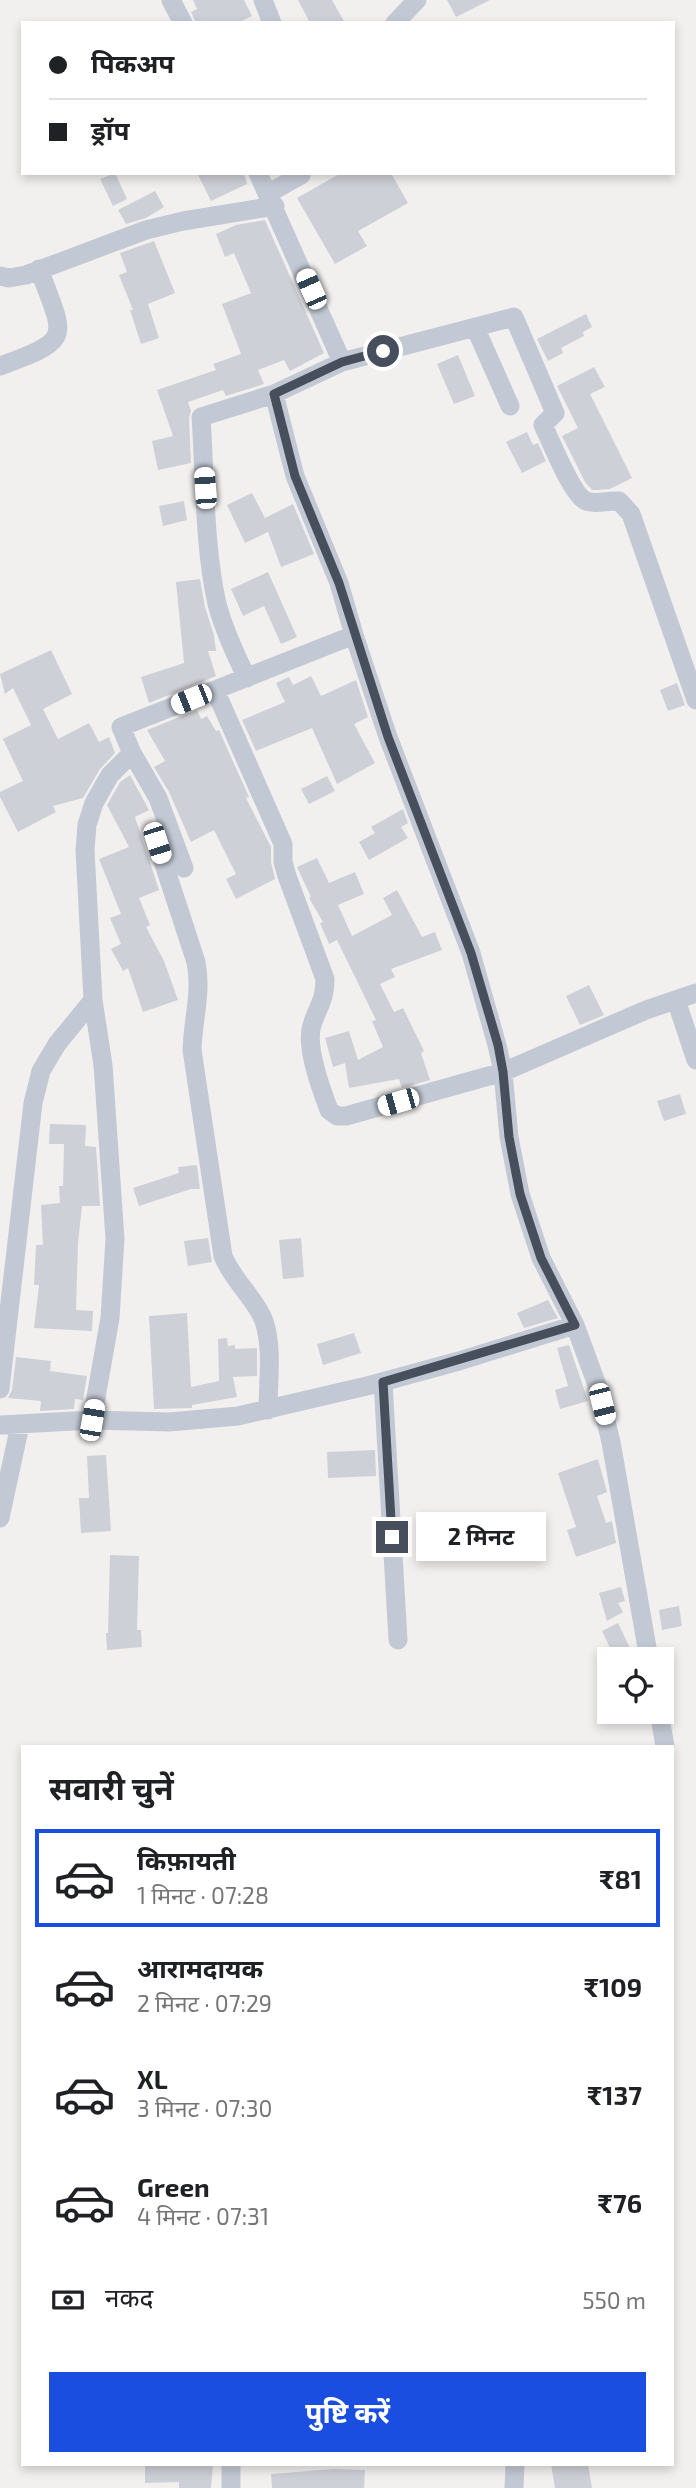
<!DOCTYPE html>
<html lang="hi">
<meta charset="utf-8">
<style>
:root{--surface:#fff;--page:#f6f6f6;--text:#202124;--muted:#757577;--line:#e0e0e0;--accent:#1a4ee1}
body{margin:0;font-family:"Exo 2","Noto Sans Devanagari",sans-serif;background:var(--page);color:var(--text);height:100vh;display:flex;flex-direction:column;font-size:26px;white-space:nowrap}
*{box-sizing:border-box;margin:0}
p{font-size:23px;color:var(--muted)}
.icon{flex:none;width:38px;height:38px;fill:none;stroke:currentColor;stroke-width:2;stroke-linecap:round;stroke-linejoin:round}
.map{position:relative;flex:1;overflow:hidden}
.details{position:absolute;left:21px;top:1745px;width:653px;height:721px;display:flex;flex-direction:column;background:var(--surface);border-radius:0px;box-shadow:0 4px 10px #0003}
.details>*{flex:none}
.hud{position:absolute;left:21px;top:21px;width:654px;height:154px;border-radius:0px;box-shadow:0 4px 10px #0003;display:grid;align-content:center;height:154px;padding:0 28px;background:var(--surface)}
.tools{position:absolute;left:597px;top:1647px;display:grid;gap:14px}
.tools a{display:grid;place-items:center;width:77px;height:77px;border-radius:0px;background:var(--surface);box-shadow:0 4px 10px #0003;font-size:35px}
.end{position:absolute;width:32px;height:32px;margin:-16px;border:9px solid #474f5d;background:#fff;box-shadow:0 0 0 4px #fff}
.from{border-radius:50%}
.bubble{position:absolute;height:49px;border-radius:0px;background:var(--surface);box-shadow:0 4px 10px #0003;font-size:23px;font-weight:700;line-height:49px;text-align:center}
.car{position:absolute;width:21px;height:42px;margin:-21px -10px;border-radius:9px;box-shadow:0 0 5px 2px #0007;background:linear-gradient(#fff 24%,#345 0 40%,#fff 0 76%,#345 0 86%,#fff 0)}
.hud b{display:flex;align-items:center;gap:24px;height:66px;font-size:26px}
.hud b+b{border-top:2px solid var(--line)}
.hud i{width:18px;height:18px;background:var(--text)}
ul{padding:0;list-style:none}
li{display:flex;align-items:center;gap:21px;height:98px;margin:0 14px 10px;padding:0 14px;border:4px solid transparent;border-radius:0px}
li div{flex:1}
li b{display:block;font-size:26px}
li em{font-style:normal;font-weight:700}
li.current{border-color:var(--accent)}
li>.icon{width:63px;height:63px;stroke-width:1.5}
h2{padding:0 28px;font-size:32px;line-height:84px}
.pay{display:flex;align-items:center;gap:18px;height:77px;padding:0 28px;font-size:26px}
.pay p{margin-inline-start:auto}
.primary-button{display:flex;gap:14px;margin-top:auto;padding:14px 28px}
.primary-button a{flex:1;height:80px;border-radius:0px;background:var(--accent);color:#fff;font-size:28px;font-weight:700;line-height:80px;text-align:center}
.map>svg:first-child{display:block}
</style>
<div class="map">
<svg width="696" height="2488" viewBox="0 0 696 2488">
<rect width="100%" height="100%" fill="#f2f0ef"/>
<path fill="#ced0d7" d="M193,0h51l8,16 -14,7h-42l-5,-11 6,-3z
M298,0h34l13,23h-35z
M447,0h43l-34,17z
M115,173l12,26 -14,7 -13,-27z
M197,173h47l3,11 -36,17z
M341,173h50l17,30 -50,28 9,15 -32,18 -38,-66z
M155,191l9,16 -18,11 -20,6 -8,-14z
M265,220l59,133 -34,18 -6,-11 -26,10 6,14 -38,12 -3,-6 -35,12 3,9 -2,7 2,45 -33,7 -6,-29 21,-5 -16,-46 59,-20 -3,-6 28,-10 -19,-50 29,-11 -17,-40 -9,4 -9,-23 20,-9z
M154,241l21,52 -27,11 11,34 -18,6 -11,-34h3l-14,-35 8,-3 -7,-19z
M586,314l6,13 -9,5 1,4 -23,12 2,5 -15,8 -11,-22z
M458,355l17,41 -21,8 -17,-40z
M594,367l11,20 -15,7 42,84 -22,11 -13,1h-5l-7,-8 -23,-46 16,-8 -21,-42z
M527,432l6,13 5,-2 8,18 -24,12 -16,-31z
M252,493l13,25 28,-14 21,50 -33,13 -13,-35 -23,11 -18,-38z
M184,501l3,19 -24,6 -4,-20z
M268,572l29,65 -16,7 -17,-38 -21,10 -12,-27z
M200,579l5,28 9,28 2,16h-8l8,25 -67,27 -8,-26 43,-14 -8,-81z
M51,650l21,44 -29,15 15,30 31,-16 10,19 10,-5 6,16 -15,16 -17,29 -30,8 3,6 -38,20 -18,-35v-5l23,-11 -20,-42 28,-14 -18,-37 -8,6 -5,-20z
M311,676l10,20 35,-16 12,37 -14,7 21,39 -38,21 -25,-56 -56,23 -14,-31 43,-18 -9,-19 13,-6 4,8z
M677,683l8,22 -17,6 -8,-21z
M197,710l4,9 6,-3 9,15 3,-1 30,67 -3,1 25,49v15l4,17 -39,20 -10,-20 10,-5 -22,-44 -23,12 -22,-50 -15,-25 11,-6 -18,-31z
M130,775l19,35 -14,7 24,73 -20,8 11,27 -4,2 18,34 14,39 -35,12 -15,-44 -5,3 -12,-22 10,-5 -11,-26 11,-4 -22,-55 30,-12 -22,-42 13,-23z
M327,776l8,15 -26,13 -8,-15z
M403,809l5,14 -7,4 7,11 -39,22 -10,-18 16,-9 -4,-6z
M317,858l12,25 26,-11 9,22 -26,11 14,31 40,-21 -9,-17 14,-8 25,47 13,-5 7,18 -51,19 4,8 -15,7 14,28 9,-4 21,43 -3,2 9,27 -28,8 -3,-9 -50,9 -4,-25 -12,4 -8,-29 24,-7 9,29 25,-13 -11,-26 4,-1 -39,-80 -8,4 -9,-21 3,-1 -14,-24 2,-1 -14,-30z
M589,985l15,30 -24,10 -14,-29z
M680,1094l6,20 -22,7 -7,-20z
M50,1124l36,1 -1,21 11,1 4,59h-18l-4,37 -2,67 17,1 -1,20 -58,-3 5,-43h-5l2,-40h7l-2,-40 19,-2 -1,-17h4l1,-42h-15z
M197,1165l3,24h-9l-52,17 -6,-18 46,-15 -1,-6z
M208,1238l4,24 -24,4 -4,-25z
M301,1238l3,39 -21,2 -4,-39z
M548,1300l10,18 -34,10 -7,-15z
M187,1313l4,74 28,-6 -1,-42 9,-1 1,8 7,-1v4l22,-1v28l-24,1 4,20 -45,8v3l-38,1 -5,-93z
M354,1333l7,20 -38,12 -6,-21z
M569,1345l19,56 -28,8 -5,-19 13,-4 -11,-38z
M16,1357l35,4 -1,10 37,5 -4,24 -8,-1 -1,10 -34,2 1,-10 -33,-3 4,-8z
M375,1450l1,26 -48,2 -1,-26z
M106,1455l5,76 -30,2 -2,-35h10l-2,-42z
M598,1459l9,33 -10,4 9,27 6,-2 4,22 -40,14 -9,-27 9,-3 -18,-54z
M110,1555l29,1 -2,74h4l1,17 -35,3 -1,-17h2z
M621,1587l4,14 -7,2 5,9 -16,9 -8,-28z
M679,1606l3,20 -20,4 -3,-20z
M618,1623l13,27 -16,8 -13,-27z
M145,2464h68l-2,24h-32v-6l-34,1z
M551,2464h37l4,24h-37z
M334,2469l31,1 -1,18h-92l-1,-14z"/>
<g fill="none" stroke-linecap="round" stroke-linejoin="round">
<path stroke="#c3c9d4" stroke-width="19" d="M171,0l12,23
M263,0l9,23
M395,23l22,-23
M258,173l84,189 172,-45 41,96 -12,12c8,16 29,70 43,76 10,4 22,-1 33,0l12,13 65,186
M269,193l32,-18 -1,-2
M0,276l9,2 17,-3 120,-45 37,-9 92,-15
M475,327l35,79
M0,366c74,-27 65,-27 39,-97
M274,394l68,-32
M247,678c-12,-24 -23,-48 -30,-74 -13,-58 -12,-128 -16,-187l73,-23 21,82 44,107 15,52
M132,753l26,45 26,70
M157,843l39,119c6,30 -3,57 -4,88l31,206c10,25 33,43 41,65 9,27 4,61 4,89
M676,1000l20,60
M575,1325l22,60 14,57 38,217
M383,1382l15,258
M0,1389l33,-286 8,-32 16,-27 36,-44
M92,1420l18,-102 5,-79 -12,-174 -10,-65 -8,-150 2,-25 7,-22 16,-28 22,-22 -11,-26 94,-37
M0,1425l92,-5 77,2 69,-6 133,-31 88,-24 116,-36 -34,-67 -21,-64 -11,-57 -6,-65 -6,-27 -26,-92 -83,-216 -34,-102 -139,55 68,154v18l4,14 38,103c0,22 -7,27 -13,46 -7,21 9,64 17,85l8,6h9l157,-44 143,-62 50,-17
M0,1518l20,-93
M659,1712l6,34
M231,2464v24
M514,2488l1,-24"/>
</g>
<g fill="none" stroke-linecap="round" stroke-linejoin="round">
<path stroke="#474f5d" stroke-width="9" d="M383,351l-41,11 -68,32 21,82 44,107 49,154 83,216 27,92 5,27 6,65 11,57 21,64 34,67 -192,57 9,155"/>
</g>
</svg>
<div class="tools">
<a><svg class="icon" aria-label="locate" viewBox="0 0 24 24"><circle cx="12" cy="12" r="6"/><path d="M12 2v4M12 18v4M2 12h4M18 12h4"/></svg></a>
</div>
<i class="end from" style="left:383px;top:351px"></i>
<i class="end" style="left:392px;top:1537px"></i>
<div class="bubble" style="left:416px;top:1512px;width:130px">2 मिनट</div>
<i class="car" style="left:311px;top:289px;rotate:336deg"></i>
<i class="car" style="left:205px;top:488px;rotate:356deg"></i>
<i class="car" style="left:191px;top:699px;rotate:248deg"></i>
<i class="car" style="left:157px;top:843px;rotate:162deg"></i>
<i class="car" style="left:398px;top:1102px;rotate:254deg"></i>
<i class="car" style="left:602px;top:1404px;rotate:166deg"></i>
<i class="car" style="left:92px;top:1420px;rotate:10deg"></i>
<div class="hud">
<b><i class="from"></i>पिकअप</b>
<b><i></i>ड्रॉप</b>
</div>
<section class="details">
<h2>सवारी चुनें</h2>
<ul>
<li class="current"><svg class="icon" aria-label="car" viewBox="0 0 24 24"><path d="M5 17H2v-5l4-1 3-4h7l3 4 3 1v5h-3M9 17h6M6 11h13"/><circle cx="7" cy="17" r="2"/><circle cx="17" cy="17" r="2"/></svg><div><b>किफ़ायती</b><p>1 मिनट · 07:28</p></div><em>₹81</em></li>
<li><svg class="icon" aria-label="car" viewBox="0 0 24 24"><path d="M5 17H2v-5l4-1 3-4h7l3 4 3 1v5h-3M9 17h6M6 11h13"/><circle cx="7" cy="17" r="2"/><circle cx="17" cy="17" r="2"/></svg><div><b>आरामदायक</b><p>2 मिनट · 07:29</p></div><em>₹109</em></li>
<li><svg class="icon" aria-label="car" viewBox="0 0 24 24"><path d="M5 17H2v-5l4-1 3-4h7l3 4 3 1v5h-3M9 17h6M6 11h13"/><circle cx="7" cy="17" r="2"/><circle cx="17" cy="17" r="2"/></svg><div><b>XL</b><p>3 मिनट · 07:30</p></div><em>₹137</em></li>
<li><svg class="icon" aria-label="car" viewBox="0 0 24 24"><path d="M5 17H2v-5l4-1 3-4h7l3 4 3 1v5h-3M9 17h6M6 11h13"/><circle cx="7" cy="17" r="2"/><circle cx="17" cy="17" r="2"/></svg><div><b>Green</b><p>4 मिनट · 07:31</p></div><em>₹76</em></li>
</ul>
<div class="pay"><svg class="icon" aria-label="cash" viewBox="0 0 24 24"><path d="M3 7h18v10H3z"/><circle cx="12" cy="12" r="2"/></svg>नकद<p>550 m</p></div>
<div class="primary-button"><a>पुष्टि करें</a></div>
</section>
</div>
